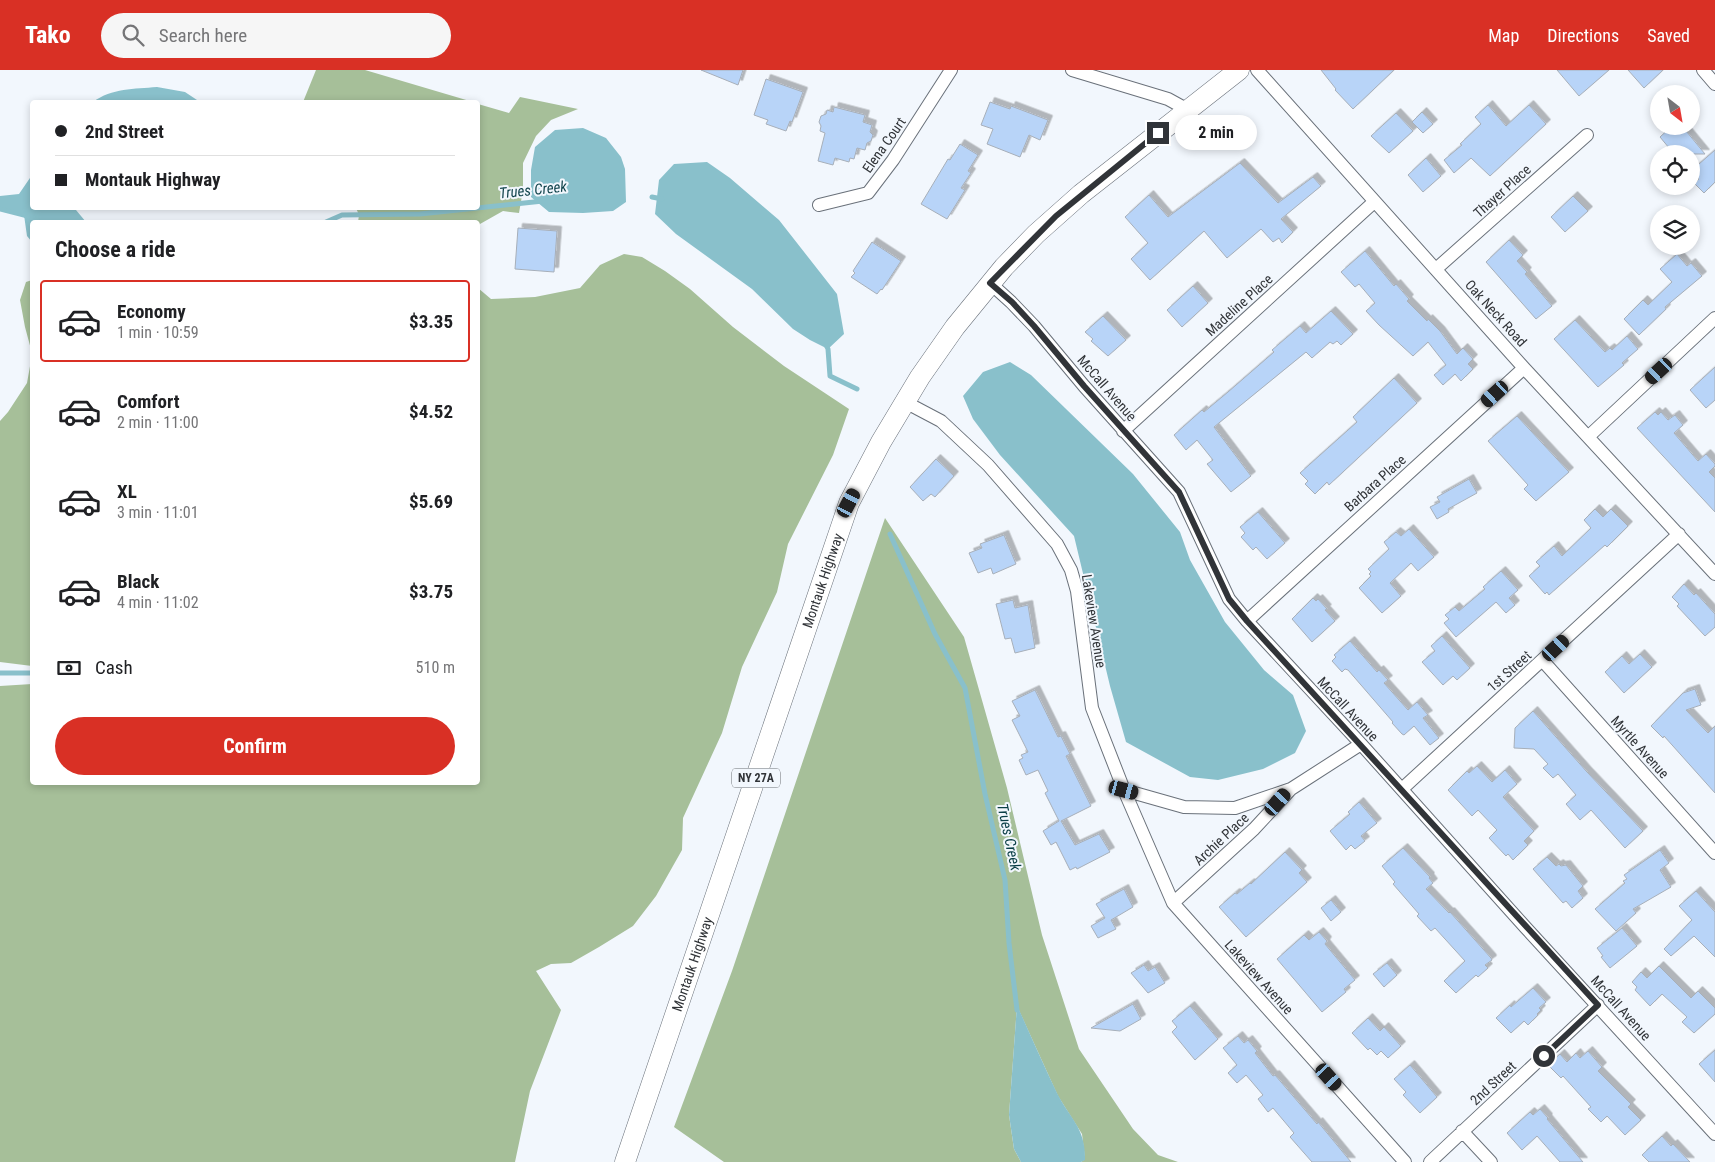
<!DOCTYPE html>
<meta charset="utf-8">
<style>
:root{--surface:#fff;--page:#f6f6f6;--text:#202124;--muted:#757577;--line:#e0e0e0;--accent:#d93025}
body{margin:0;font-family:"Roboto Condensed",sans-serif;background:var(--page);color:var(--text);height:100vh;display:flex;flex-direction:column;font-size:19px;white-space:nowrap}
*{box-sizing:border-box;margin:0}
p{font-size:16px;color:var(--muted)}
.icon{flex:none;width:28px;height:28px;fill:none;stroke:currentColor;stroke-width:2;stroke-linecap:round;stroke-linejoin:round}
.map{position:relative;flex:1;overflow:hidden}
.side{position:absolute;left:30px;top:150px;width:450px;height:565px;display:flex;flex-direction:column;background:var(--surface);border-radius:5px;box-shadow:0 2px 8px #0003}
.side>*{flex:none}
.hud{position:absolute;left:30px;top:30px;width:450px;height:110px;border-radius:5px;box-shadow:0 2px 8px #0003;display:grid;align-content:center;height:110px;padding:0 25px;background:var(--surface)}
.needle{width:32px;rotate:149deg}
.tools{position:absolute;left:1650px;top:15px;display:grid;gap:10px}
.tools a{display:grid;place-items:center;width:50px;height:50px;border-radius:50%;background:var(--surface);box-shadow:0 2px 8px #0003;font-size:25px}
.end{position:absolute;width:22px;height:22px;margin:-11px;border:6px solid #313438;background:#fff;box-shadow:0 0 0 2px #fff}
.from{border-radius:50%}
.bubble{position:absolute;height:35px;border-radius:18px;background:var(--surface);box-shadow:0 2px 8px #0003;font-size:16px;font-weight:700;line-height:35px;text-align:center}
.car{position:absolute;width:15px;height:30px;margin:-15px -8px;border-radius:6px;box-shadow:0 0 4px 1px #0007;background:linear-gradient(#222 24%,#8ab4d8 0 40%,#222 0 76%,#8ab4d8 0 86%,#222 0)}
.hud b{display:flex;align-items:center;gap:18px;height:48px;font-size:19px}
.hud b+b{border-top:1px solid var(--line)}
.hud i{width:12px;height:12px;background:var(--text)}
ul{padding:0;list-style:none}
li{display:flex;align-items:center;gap:15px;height:82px;margin:0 10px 8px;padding:0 15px;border:2px solid transparent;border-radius:5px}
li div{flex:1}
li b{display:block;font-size:19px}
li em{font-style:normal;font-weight:700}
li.active{border-color:var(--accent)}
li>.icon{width:45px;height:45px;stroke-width:1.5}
h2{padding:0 25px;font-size:22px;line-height:60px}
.pay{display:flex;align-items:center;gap:12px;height:55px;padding:0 25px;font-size:19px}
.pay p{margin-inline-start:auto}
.button{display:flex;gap:10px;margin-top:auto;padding:10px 25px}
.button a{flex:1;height:58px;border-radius:30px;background:var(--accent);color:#fff;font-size:20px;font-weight:700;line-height:58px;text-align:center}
header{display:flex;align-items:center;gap:30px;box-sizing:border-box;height:70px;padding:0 25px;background:var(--accent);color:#fff}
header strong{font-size:24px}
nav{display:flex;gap:28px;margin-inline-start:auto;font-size:18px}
.search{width:350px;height:45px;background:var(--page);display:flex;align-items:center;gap:12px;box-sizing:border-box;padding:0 18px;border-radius:28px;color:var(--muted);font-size:19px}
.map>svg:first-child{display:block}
</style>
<header>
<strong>Tako</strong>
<div class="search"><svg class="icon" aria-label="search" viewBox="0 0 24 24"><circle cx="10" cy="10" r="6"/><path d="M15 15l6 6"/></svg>Search here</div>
<nav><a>Map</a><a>Directions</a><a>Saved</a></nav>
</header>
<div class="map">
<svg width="1715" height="1092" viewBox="0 0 1715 1092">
<defs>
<filter id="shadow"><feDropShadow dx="4.5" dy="-4.5" stdDeviation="0" flood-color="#0004"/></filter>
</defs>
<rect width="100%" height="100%" fill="#f2f7fd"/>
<path fill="#a6bf99" d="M316,0h49l108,32h-170z
M520,27l58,12 -27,11 -15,16 -13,27v27l-4,23 -16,-2 -23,13 -2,4v-6h-120l1,-7 -3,-7h122v-104l31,9z
M624,184l18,3 23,14 25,18 43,38 51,39 65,43 -16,46 -45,89 -11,48 -35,75 -20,66 -39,85 -1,32 -26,46 -23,30 -34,21 -28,16 -20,1 -15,7 25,39 -31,81 -15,71h-515v-476l32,-2v98h446v-494l13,11 44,-2 45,-9 20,-23z
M32,210v73l-7,-26 -5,-27 6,-18z
M32,285v311l-32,-4v-241l8,-9 19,-29z
M885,448l79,119 43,151 35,147 37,114 54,80 25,26 20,7h-97l4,-3 -3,-25 -24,-38 -41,-90 -8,109 5,34 7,13h-297l-50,-35 58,-156z"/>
<path fill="#89c0cb" d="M157,17l28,5 15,10h-107c19,-14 41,-13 64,-15z
M583,58l23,10 15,19 4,12 1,33 -13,9 -30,2 -34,-1 -18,-15v-27l4,-23 20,-17z
M707,92l23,16 49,42 58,74 7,40 -16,15 -18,-9 -17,-11 -41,-40 -76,-55 -21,-20 4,-34 15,-16z
M32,105v33h44v2l10,12h-54v20l-5,-6 -3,-21 -24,-6v-13l19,-2z
M1010,292l21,13 102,99 47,58 10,28 35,62 39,48 29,25 13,36 -11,22 -32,16 -45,11 -28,-3 -64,-35 -16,-56 -36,-150 -74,-81 -27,-36 -10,-23 20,-24z
M1017,935c13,29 26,59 40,88 13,26 29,35 28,67l-4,2h-60l-7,-13 -5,-34z"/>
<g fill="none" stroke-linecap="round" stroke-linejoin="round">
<path stroke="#89c0cb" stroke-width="5" d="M652,127l10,2
M0,139l24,6 15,7
M326,152l16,-7 78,-1 123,-13
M826,275l2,4 2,27 27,13
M890,464l45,100 30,54 20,106 20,86 4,63 8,67
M0,603h32"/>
</g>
<path fill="#b8d4f8" stroke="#a7afb9" filter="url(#shadow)" d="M701,0h42l-5,15z
M1321,0h73l-41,39 -18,-19 1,-1z
M1557,0h52l-30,26z
M1628,0h35l-19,18z
M766,9l37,13 -11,30 -2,-1 -4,10 -20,-7 2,-4 -14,-5z
M990,32l20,7 1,-3 37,14 -8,20 -11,-5 -9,22 -33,-13 6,-15 -12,-4z
M1488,35l18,21 23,-21 17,19 -56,52 -19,-18 -17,15 -10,-13 18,-15 -2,-1 21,-20 -6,-7z
M834,37l31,8 -2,7 9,3 -2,7 3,3 -2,6 -4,2 -2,7 -8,-2 -3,11 -4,-1 -1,4 -14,-4 -2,7 -15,-4 7,-28 -5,-2 1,-5 -2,-4 2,-6 5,-2 1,-4 6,2z
M1422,42l11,12 -10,9 -11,-11z
M1396,43l17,18 -24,22 -18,-17z
M1672,56h10l23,28h-31l-14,-17z
M960,74l18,11 -10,16 3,2 -10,15 4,2 -18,29 -26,-15 27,-45 2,1z
M1715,80v32l-11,11 -10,-10 5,-4 -8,-8z
M1426,88l15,18 -18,16 -15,-17z
M1240,93l38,40 35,-26 8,9 -40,33 12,13 -11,11 -3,-5 -6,4 -12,-13 -34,29 -23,-27 -54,49 -19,-21 17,-16 -23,-26 24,-22 19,22z
M1573,126l15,15 -23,21 -14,-15z
M518,158l39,3 -3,41 -39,-3z
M1509,170l14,15 -6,6 10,11 -2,2 27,32 -16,13 -50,-57z
M872,172l29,19 -19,29 -1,-1 -4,5 -26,-17 4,-4 -2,-2z
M1365,181l29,35 2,-2 13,15 -2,2 20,20 1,-2 12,12 17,23 6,-6 10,11 -5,5 5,5 -12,12 -6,-7 -12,11 -9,-10 12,-10 -18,-23 -15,14 -34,-31 -13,-14 9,-8 -16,-19 -4,3 -14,-15z
M1677,184l10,12 4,-3 11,13 -37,31 1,2 -27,26 -15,-16 19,-19 5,5 24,-23 -12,-13z
M1193,216l15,17 -26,24 -15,-17z
M1331,241l22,23 -12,11 -4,-4 -4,3 -3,-2 -18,16 -6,-6 -92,75 37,49 -20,16 -24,-28 6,-4 -16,-20 -11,10 -12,-15 28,-25 2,2 24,-20 46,-40 -2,-2 28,-24 6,7z
M1103,246l23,24 -18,16 -17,-15 2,-2 -8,-7z
M1575,250l30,32 5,-4 2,2 15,-14 11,13 -16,14 2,2 -26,22 -44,-48z
M1715,297v33l-9,8 -16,-18z
M1394,308l23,25 -88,82 -2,-3 -12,12 -10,-10 3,-3 -8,-8 57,-51 -4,-5z
M1655,342l3,3 3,-3 7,8 7,-5 8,10 -9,8 24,28 8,-7 9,10v2l-6,6 6,6v34l-78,-84z
M1517,346l52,56 -33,29 -12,-12 4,-4 -40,-44z
M936,389l18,17 -19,21 -4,-3 -8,7 -13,-14z
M1469,409l8,14 -29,16 1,3 -12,7 -7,-12 10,-5 -3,-5z
M1595,439l8,8 8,-8 17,17 -21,21 -2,-2 -56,50 -2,-3 -2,2 -16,-18 11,-10 -4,-4 18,-16 8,10 29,-28 -7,-8z
M1258,442l27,31 -18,16 -11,-12 -3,3 -12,-13 4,-4 -5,-6z
M1409,459l25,28 -16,14 -7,-8 -21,20 11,13 -19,17 -23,-25 12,-12 -2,-2 2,-2 -3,-3 21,-20 -5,-7 12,-10 5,4z
M1004,465l12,29 -23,10 -2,-6 -13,5 -9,-20 13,-5 -2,-4z
M1501,501l17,19 -9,8 6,7 -9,8 -10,-11 -40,35 -12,-14 5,-4 -4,-4 10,-8 4,4 26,-22 -2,-2z
M1684,514l10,11 2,-2 19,21v13l-10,9 -28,-30 2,-2 -7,-7z
M1313,528l3,3 2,-2 9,10 -2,1 10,11 -23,21 -20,-23z
M1013,530l2,8 13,-3 7,43 -20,5 -4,-15 -6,1 -9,-35z
M1442,566l28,32 -13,12 -4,-4 -10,9 -21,-23 13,-11 -4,-5z
M1350,571l27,31 2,-2 9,10 -4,3 24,27 9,-8 11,13 -5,3 16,20 -9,7 -16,-19 -10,9 -2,-1 -10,-11 1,-1 -45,-52 -3,-1 -3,3 -10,-11 4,-4 -2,-2z
M1640,584l12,13 -28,26 -19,-21 17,-16 7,8z
M1695,619l6,16 -15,5 22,23 7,-7v67l-51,-57 -1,2 -12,-12 32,-33z
M1035,620l23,47 3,-1 9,18 -4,2 25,50 -30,15 14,24 24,-11 11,18 -33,17 -1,-2 -6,3 -14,-28 -5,3 -8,-14 16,-10 -14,-28 3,-2 -10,-21 -12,5 -7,-15 4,-2 -2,-3 7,-3 -16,-32 8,-4 -8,-15z
M1533,641l54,61 56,59 -18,17 -34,-38 -11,10 -14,-16 10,-9 -18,-21 -5,4 -10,-10 5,-4 -14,-15 -20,-1 1,-20z
M1477,696l15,16 13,-12 12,14 -14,13 31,34 -10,10 4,4 -15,15 -5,-6 -2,2 -17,-18 8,-8 -19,-20 -6,6 -24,-26 19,-19 2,2z
M1359,732l18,21 -16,13 4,5 -10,8 -4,-4 -5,5 -16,-19 20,-17 -2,-2z
M1403,778l27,29 -1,1 4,5 -7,6 23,24 1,-1 41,46 1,2 -7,5 3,3 -10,9 -2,-2 -20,18 -12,-12 21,-20 -30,-33 -4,3 -14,-15 2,-2 -26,-30 2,-2 -13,-16z
M1660,780l9,13 -9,7 11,17 -38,22 3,4 -20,18 -21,-22 30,-26 -2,-2 4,-2 -3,-4z
M1285,782l17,18 -3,3 8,9 -61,55 -27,-30 16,-14 2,1 13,-11 1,1z
M1547,787l9,9 3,-2 2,2 5,-1 17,21 -5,5 5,7 -11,10 -6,-7 -3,2 -30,-34z
M1124,819l9,18 -22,13 5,9 -18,9 -7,-12 14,-8 -9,-14z
M1696,821l19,21v45l-21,-21 -23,20 -7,-7 28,-29 -13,-14z
M1331,830l10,12 -10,9 -10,-13z
M1622,858l15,18 -27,22 -9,-11 2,-1 -6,-8z
M1319,862l8,9 -2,3 30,36 -11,9 2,3 -24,20 -45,-53 27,-24 5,5z
M1387,893l10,12 -13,12 -11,-13z
M1144,895l4,6 7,-4 10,16 -17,10 -17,-20z
M1659,896l32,32 7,-7 17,17v6l-21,19 -12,-11 5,-5 -25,-23 -12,12 -15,-16 2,-3 -5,-5 9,-10 6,6z
M1533,918l13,14 -7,6 2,2 -4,4 1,1 -10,10 -4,-4 -13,12 -15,-15 14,-13 1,2z
M1133,934l8,15 -21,12 -29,-3z
M1190,936l28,33 -23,21 -23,-28 5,-5 -5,-6z
M1368,948l12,13 4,-4 17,19 -13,12 -7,-7 -4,4 -7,-7 -2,2 -16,-17z
M1238,966l6,7 4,-3 9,11 -2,2 18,23 2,-1 42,49 1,-2 33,40h-39l-22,-25 4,-4 -21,-25 -5,4 -10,-13 5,-4 -17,-20 -9,8 -9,-10 9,-8 -14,-17z
M1715,980v32l-16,-18z
M1588,981l14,16 -4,4 33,33 -3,3 13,13 -16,15 -18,-19 -6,6 -13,-13 3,-2 -28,-31 -2,2 -13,-13 12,-11 7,8 9,-9 4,5z
M1410,995l27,32 -17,16 -17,-18 3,-3 -12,-13z
M1540,1039l8,9 -1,1 36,43h-23l-23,-26 -15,14 -15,-17 23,-21 3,3z
M1662,1066l9,10 2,-2 17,18h-41l-7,-7z"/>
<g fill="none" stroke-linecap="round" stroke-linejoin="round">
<defs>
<path id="minor" d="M1072,0l96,29 20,11
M1257,0l267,298 191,206
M1703,0l12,14
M819,135l49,-12 25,-33 58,-90
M1436,199l151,-134
M990,213l21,19 23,24 50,60 95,106 50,107 18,22 114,123 165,184 189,206
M905,332l36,19 47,44 69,79 14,26 6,21 15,117 32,82 60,17 51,1 56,-19
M1123,361l251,-229
M1589,366l126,-118
M1247,551l277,-253
M1543,591l172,192
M1402,719l277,-255
M1124,720l49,113 232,259
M1173,833l81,-74 37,-40 70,-45
M1462,1061l29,31
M1430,1092l168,-157"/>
<g id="primary">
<path id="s1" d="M625,1092l224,-659 32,-61 39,-65 35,-50 49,-60 32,-33 45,-40 158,-124"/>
</g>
</defs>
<use href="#minor" stroke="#6a717a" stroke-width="14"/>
<use href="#primary" stroke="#6a717a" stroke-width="21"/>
<use href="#minor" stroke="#fff" stroke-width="12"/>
<use href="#primary" stroke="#fff" stroke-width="20"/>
</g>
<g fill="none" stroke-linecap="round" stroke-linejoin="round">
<path stroke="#313438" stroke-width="6" d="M1158,63l-102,83 -66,67 22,19 22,24 50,60 95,106 50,107 18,22 351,384 -54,51"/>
</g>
<g text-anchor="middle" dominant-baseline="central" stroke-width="4" stroke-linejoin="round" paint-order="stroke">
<rect fill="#f2f7fd" stroke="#6b6e73" stroke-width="1" x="732" y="698.5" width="48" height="19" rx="4"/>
<g font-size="12" font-weight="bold" fill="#313438">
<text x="756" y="708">NY 27A</text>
</g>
<g font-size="14" fill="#313438" stroke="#f2f7fd">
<text transform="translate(884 75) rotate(-55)">Elena Court</text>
<text transform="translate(1502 121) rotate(-42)">Thayer Place</text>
<text transform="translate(1239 235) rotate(-42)">Madeline Place</text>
<text transform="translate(1496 243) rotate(48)">Oak Neck Road</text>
<text transform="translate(1107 318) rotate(49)">McCall Avenue</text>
<text transform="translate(1375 413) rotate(-42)">Barbara Place</text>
<text stroke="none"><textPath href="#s1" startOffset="614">Montauk Highway</textPath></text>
<text transform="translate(1094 551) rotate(81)">Lakeview Avenue</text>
<text transform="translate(1509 601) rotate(-42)">1st Street</text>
<text transform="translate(1348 639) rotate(47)">McCall Avenue</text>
<text transform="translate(1640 677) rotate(48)">Myrtle Avenue</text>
<text transform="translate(1221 769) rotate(-43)">Archie Place</text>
<text stroke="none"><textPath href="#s1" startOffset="209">Montauk Highway</textPath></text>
<text transform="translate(1259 907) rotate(48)">Lakeview Avenue</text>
<text transform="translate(1621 938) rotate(48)">McCall Avenue</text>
<text transform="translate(1493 1013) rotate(-43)">2nd Street</text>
</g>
<g font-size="15" font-style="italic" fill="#0a3e46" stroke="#f2f7fd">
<text transform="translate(533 120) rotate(-6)">Trues Creek</text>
<text transform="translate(1009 767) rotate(78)">Trues Creek</text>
</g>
</g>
</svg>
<div class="tools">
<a><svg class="needle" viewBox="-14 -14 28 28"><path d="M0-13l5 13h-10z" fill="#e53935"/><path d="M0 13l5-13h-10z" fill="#757577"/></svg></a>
<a><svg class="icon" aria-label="locate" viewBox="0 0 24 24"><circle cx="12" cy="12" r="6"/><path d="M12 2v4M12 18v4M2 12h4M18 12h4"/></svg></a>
<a><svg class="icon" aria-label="layers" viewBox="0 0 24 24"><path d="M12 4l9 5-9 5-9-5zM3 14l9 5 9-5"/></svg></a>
</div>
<i class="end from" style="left:1544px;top:986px"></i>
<i class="end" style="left:1158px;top:63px"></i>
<div class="bubble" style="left:1175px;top:45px;width:82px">2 min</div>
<i class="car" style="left:1659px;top:301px;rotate:227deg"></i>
<i class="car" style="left:1495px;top:324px;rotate:228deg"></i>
<i class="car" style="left:849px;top:433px;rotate:28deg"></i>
<i class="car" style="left:1556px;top:578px;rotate:47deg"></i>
<i class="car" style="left:1124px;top:720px;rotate:105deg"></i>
<i class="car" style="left:1278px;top:732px;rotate:42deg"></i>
<i class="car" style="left:1329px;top:1007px;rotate:138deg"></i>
<div class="hud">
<b><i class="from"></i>2nd Street</b>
<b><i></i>Montauk Highway</b>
</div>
<section class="side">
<h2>Choose a ride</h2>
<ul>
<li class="active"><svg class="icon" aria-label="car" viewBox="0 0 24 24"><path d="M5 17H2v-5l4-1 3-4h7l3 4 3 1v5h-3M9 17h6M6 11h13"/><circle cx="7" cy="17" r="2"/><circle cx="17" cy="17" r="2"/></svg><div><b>Economy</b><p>1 min · 10:59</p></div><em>$3.35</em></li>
<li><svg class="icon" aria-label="car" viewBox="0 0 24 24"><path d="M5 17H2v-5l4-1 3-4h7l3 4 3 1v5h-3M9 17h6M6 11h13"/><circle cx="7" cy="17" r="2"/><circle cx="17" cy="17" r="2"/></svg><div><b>Comfort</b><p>2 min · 11:00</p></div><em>$4.52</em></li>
<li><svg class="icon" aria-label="car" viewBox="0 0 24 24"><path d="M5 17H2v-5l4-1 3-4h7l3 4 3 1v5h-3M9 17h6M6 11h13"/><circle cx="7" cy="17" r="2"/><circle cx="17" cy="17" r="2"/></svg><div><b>XL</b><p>3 min · 11:01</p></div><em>$5.69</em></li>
<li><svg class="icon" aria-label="car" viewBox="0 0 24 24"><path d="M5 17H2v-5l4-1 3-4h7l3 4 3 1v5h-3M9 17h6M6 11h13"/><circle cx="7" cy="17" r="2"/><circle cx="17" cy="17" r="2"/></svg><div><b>Black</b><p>4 min · 11:02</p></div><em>$3.75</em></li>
</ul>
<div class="pay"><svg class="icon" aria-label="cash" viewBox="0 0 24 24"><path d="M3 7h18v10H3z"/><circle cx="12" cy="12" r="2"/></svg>Cash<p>510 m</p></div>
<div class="button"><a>Confirm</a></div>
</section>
</div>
